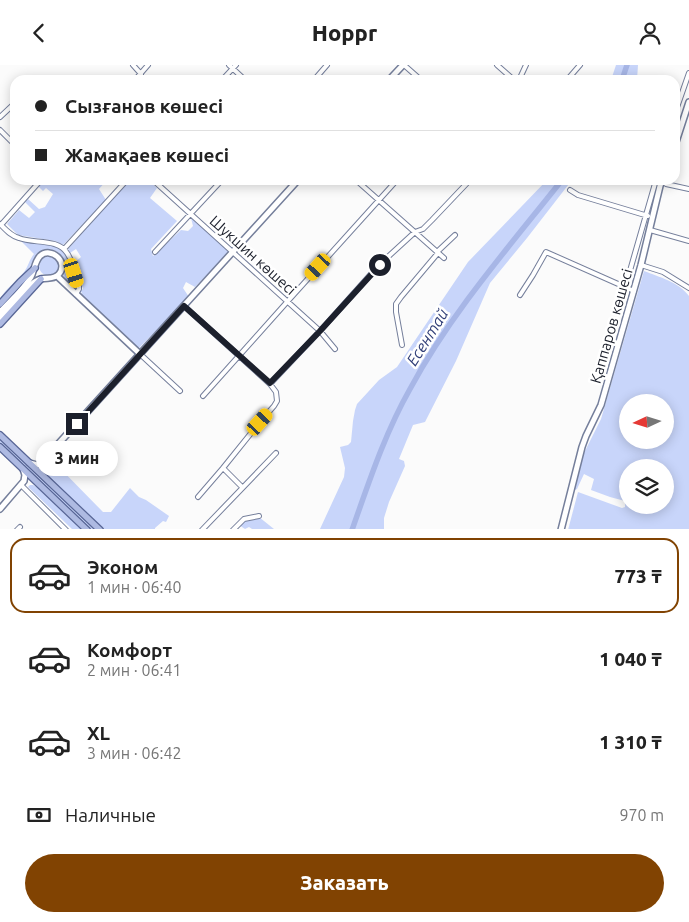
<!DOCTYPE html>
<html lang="ru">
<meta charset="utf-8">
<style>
:root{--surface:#fff;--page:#f2f2f2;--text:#222;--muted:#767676;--line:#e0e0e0;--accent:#814302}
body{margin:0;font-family:Ubuntu,sans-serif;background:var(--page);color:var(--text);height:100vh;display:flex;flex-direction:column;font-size:19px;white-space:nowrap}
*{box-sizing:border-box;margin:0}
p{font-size:16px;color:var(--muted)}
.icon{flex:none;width:28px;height:28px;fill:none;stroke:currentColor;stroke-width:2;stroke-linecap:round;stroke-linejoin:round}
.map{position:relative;height:464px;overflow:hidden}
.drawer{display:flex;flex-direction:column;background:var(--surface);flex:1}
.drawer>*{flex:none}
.guide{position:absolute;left:10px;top:10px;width:670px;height:110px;border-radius:15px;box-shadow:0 2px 12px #0003;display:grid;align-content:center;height:110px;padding:0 25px;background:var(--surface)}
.needle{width:32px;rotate:266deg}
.fabs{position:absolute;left:619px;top:329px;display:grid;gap:10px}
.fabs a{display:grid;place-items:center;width:55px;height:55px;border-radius:50%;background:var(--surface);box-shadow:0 2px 12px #0003;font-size:25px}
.end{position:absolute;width:22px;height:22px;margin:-11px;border:6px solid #1c202c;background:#fff;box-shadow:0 0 0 2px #fff}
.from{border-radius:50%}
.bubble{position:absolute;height:35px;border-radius:18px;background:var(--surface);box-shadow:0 2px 12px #0003;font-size:16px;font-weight:800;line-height:35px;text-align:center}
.car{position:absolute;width:15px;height:30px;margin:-15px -8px;border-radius:6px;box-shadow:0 0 4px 1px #0007;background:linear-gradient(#f5c518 24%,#345 0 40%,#f5c518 0 76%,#345 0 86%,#f5c518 0)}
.guide b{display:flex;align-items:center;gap:18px;height:48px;font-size:19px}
.guide b+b{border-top:1px solid var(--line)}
.guide i{width:12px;height:12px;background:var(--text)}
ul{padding:9px 0 0;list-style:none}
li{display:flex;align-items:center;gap:15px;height:75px;margin:0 10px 8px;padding:0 15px;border:2px solid transparent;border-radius:15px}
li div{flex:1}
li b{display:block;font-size:19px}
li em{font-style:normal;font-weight:800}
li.current{border-color:var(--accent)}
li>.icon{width:45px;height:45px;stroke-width:1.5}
.pay{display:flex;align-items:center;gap:12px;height:55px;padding:0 25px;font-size:19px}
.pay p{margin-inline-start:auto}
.cta{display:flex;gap:10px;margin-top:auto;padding:10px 25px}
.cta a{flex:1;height:58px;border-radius:30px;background:var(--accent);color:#fff;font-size:20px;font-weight:800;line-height:58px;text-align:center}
header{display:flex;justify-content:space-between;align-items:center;height:65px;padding:0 25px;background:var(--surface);font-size:22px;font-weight:800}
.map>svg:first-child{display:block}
</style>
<header><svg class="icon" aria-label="back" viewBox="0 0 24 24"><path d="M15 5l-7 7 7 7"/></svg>Hoppr<svg class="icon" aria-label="person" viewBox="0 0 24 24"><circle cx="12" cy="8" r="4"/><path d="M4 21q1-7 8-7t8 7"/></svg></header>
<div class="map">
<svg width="689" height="465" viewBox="0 0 689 465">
<rect width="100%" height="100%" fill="#fbfbfb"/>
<path fill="#c8d5fa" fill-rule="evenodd" d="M616,0h22l-1,15h-26z
M44,115h63l-8,9 7,11 -43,45 -8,-4 -37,-6 -11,-11 12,-14 10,8 6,-6 -10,-10 3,-3 11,10 6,-2 8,-13 -7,-6 -3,3 -5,-5z
M129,115h19l9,8 -7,10 27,23 -26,28 2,7 28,-26 7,1 5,-5 -2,-8 39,34 -35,35 -9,-5 -3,6 6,9 -51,52 -57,-54 1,-3 -4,2 -16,-16c3,-9 5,-18 -3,-25 -4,-3 -10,-5 -15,-3 -8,3 -10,11 -15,18 -9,11 -20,20 -29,31 6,-11 16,-17 24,-27 4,-5 5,-12 10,-18l-13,-13c9,2 32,2 39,7 6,4 10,13 13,20 3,8 4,15 10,22v-2l-3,-6 -6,-19 7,-6 -5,-8 -6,4 -2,-4z
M547,115h25l-45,58 -37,45 -34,78 -31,61 -12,3 -14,34 5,2 1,5 -16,36 -5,16v11h-64l24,-52 1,-9 -5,-21 8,-2 3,-3 2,-21 2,-11 2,-6 22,-24 18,-13 71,-105z
M39 201a10 10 0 1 1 20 0a10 10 0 1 1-20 0Z
M644,206c15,6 35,11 45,25v233l-121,1 10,-38 44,16 3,-1v-6l-15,-4 -19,-7 3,-11 -10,-5 -7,15 -4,2 11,-38 17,-34zM628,338h37v37h-37zM628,402h37v38h-37z
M0,374l95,90h-4l-91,-86z
M50,393l53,54h8l19,-24 9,9 7,3 23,16 -3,6 -3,-1 -8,7v1h-51l-59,-53 -2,-8z
M30,420h3l5,3 43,41h-9l-44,-42z
M259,452l15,12h-22l-3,-2 -4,2 -6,-4 6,-5z"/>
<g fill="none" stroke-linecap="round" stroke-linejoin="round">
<path stroke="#a7b6e6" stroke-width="5.5" d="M622,15l5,-15
M352,465c17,-48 33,-97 58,-141 41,-76 98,-141 152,-209"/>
<defs>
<path id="street" d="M133,0l8,9
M229,0l16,15
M404,0l17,15
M497,0l17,15
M135,15l13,-15
M222,15l14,-15
M314,15l13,-15
M519,15l7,-15
M567,15l13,-15
M675,48l14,-40
M0,52l15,-14
M0,65l15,15
M153,115l167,151 15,18
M356,115l88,78
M661,115l5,4 23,5
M570,125l8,5 70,21
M0,159c6,6 11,12 19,14 14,6 39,0 48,15 6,8 9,24 12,33v3l-3,5
M1,160l40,-45
M650,165l39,11
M64,184l63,-69
M155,187l67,-72
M437,187l18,-17
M641,200l22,7 26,16
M625,223l31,-108
M520,230l13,-20 13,-23 88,39
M184,241l86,78 6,8 1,9 -3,5 -14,16 -37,46 -25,29
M402,280l-6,-33v-8l5,-7 37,-44
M140,289l40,37
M270,319l50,-53 59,-66 36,-33 8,-3 9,-9 38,-40
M203,331l84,-94 110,-122
M223,403l19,19
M21,420l45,45
M17,465l3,-3
M202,465l74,-77
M233,465l11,-11 15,-3"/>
<path id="secondary" d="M389,15l14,-15
M675,80l14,-43
M57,211l83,78
M0,247c10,-11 23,-22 31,-35 3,-6 4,-16 9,-21 11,-10 29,6 19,18 -5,6 -12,3 -18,5 -4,1 -7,3 -10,6l-31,33
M30,398l7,2 3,-1 258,-284
M0,444l24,-28 1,-6 -2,-6
M561,465l21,-83 4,-11 15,-31 40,-140 19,-79 2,-6"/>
<path id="primary" d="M0,239l20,-22 15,-14
M0,259l41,-45
M0,370l100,95
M0,382l87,83"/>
</defs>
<use href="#street" stroke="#757f9b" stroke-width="6"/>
<use href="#secondary" stroke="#757f9b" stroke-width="8"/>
<use href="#primary" stroke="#586696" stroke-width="8"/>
<use href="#street" stroke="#fff" stroke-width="4"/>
<use href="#secondary" stroke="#fff" stroke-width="5"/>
<use href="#primary" stroke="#aebae2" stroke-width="5.5"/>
</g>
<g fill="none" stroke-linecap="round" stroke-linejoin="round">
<path stroke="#1c202c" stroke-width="6" d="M77,359l107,-118 86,77 50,-52 60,-66"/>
</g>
<g text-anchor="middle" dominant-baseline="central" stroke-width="5" stroke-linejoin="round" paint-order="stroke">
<g font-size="15" fill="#1c202c" stroke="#fff">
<text transform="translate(253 190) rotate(42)">Шукшин көшесі</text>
<text transform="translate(611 261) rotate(-74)">Қаппаров көшесі</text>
</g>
<g font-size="16" font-style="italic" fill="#2f3d77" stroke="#fff">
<text transform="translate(427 272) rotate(-58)">Есентай</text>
</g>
</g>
</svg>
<div class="fabs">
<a><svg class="needle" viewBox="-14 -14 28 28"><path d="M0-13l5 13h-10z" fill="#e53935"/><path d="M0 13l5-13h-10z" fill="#767676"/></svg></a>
<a><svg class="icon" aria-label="layers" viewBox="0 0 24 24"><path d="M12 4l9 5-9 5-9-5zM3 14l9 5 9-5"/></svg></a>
</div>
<i class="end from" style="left:380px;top:200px"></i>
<i class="end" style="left:77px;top:359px"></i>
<div class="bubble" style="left:36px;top:376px;width:82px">3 мин</div>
<i class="car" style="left:318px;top:202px;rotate:222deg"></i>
<i class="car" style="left:74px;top:208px;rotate:162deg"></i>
<i class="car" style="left:260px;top:357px;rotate:42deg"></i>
<div class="guide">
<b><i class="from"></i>Сызғанов көшесі</b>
<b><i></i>Жамақаев көшесі</b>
</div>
</div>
<section class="drawer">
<ul>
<li class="current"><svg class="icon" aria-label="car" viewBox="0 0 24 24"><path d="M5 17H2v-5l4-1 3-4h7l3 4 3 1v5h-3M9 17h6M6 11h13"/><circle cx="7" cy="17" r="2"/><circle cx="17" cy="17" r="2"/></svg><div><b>Эконом</b><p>1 мин · 06:40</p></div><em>773 ₸</em></li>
<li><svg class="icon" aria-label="car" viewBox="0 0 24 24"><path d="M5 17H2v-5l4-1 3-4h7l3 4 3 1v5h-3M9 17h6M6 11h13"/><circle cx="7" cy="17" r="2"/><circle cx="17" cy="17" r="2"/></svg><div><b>Комфорт</b><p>2 мин · 06:41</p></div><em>1 040 ₸</em></li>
<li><svg class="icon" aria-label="car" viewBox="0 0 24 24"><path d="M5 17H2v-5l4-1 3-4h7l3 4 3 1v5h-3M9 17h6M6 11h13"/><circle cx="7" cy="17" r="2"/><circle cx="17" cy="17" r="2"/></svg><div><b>XL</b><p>3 мин · 06:42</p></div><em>1 310 ₸</em></li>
</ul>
<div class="pay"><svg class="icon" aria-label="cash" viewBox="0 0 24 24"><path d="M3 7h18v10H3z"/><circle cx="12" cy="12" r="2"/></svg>Наличные<p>970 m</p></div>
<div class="cta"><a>Заказать</a></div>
</section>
